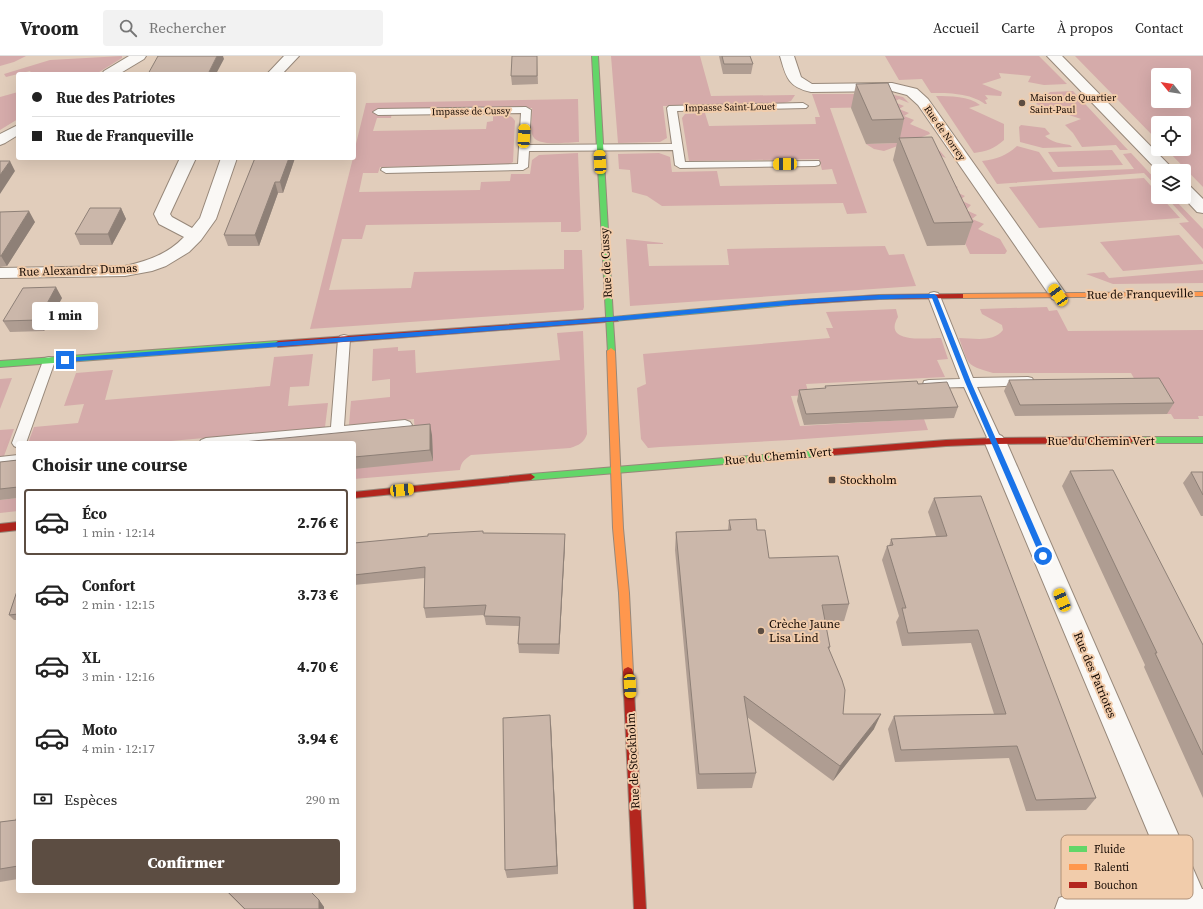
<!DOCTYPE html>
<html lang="fr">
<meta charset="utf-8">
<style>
:root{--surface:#fff;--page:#f2f2f2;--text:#222;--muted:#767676;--line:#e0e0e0;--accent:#5c4d42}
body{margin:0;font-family:"Source Serif 4",serif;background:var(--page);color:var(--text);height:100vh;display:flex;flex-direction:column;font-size:15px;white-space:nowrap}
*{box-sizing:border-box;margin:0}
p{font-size:13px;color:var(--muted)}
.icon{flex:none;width:22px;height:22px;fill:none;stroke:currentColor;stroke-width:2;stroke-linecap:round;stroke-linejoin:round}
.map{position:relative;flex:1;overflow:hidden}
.panel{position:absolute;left:16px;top:385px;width:340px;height:452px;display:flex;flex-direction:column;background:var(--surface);border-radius:4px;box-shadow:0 4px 16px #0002}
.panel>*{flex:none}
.top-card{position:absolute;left:16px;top:16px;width:340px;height:88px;border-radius:4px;box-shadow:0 4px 16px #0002;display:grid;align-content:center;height:88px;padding:0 16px;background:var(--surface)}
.needle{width:26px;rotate:300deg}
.controls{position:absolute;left:1151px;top:12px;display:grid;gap:8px}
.controls a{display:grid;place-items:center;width:40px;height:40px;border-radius:4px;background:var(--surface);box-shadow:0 4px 16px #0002;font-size:20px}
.end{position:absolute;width:18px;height:18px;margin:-9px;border:5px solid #1a73e8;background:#fff;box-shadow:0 0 0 2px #fff}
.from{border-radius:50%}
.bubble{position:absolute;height:28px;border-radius:4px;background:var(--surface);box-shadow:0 4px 16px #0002;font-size:13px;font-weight:800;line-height:28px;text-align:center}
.car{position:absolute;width:12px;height:24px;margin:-12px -6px;border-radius:5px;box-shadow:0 0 3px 1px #0007;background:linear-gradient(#f5c518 24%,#345 0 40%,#f5c518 0 76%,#345 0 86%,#f5c518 0)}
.top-card b{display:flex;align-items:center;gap:14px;height:38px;font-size:15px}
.top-card b+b{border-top:1px solid var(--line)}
.top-card i{width:10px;height:10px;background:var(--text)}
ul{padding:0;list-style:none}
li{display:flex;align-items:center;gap:12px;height:66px;margin:0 8px 6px;padding:0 8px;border:2px solid transparent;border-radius:4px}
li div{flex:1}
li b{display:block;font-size:15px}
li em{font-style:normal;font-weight:800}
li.active{border-color:var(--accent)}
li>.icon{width:36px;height:36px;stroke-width:1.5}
h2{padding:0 16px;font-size:18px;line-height:48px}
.pay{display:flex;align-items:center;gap:10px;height:44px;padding:0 16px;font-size:15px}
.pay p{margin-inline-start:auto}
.cta{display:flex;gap:8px;margin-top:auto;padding:8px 16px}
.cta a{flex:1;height:46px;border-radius:4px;background:var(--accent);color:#fff;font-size:16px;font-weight:800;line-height:46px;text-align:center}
header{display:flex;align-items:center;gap:24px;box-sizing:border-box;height:56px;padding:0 20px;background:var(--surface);border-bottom:1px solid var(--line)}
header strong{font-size:19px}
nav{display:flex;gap:22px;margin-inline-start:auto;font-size:14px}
.search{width:280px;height:36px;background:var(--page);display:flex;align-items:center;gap:10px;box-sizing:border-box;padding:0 14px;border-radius:4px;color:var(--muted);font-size:15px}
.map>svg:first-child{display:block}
</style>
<header>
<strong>Vroom</strong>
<div class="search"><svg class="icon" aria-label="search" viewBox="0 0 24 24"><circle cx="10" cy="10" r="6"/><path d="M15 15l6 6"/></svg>Rechercher</div>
<nav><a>Accueil</a><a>Carte</a><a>À propos</a><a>Contact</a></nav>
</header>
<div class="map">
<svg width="1203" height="853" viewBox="0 0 1203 853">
<rect width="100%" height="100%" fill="#e1cdbb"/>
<path fill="#d5abaa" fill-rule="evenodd" d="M0,0h26l-12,6 -14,4z
M122,0v2l-26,16 -50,-2 -14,2 -2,-3 -24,6 -2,-3 46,-14z
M611,0h89l11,40 84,-1 -4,6 -11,3 -117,2 4,32 -7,4 -42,1z
M885,0h154l28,28 -23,1 -16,-3 3,-6 -32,-3 2,5 -19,6 20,8 -1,4 -16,-1 3,4 -3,1 2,4h-2c-15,-11 -36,-11 -54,-11l-9,-14 -23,1z
M1075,0h128v131l-37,-38h18v-26h-26v18zM1158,19h26v26h-26z
M1073,35l55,59h-8l-4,-5 -34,2 -9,-14 -8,-8 16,-6 -45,-15 14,-12z
M18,36v27l-18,11v-33z
M812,38h78l13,3 6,6 -10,-4 -5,3 10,4 -5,3 10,4 -5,3 10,4 -4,4 19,8 1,2 -46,17 -10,-2 -8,-5 32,-1 -16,-36 -52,1 37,105 -20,1 -4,-11 -181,3 -15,-10 -15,-4 -2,-22 -11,-1 -1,-15 41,-1 11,4 2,15 45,-1 3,15 117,-2 -5,-15 -10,1 -3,-11 -130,2 -7,-43 3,-4 20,-1 4,13 107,-2 -1,-7h5z
M936,40c14,0 33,0 44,9l-11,3 35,16v16c-10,9 -17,11 -30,13z
M578,43l1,43c-11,0 -44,6 -47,-8 -2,-8 1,-18 0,-26l-140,3 -1,7h-14l-4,13 113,-2 1,-7 6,-1v-7c8,0 18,-1 22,7l-2,41 -5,3 -128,2 -2,6h-15l-4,19 121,-2 1,-8 29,-1 1,-7h19l2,-14 7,-5 39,-2 3,77 -3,2h-17v-10l-195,3 -4,14h-20l-13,51 82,-2 3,-16 150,-3v-19h18l2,57 -1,3 -273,19 43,-171h1v-6l12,-49z
M1021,69l24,3 5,6 -5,2c6,6 17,8 25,9l2,2 -29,1 -23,-6 -1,-15z
M1017,90l22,6 14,20 81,-3 -11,-15 8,-1 27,29v6l-14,-15 -147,11 -15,-23c15,-2 24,-5 35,-15z
M929,92l11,3 6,7 -10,-4 -4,4 10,4 -5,4 11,4 -5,4 10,5 -4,4 9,4 -4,4 11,5 -5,4 11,5 -5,5 11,5 -5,4 12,5 -6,5 22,10 7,12 -2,3h-35l-44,-95 -31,1 21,-10z
M1112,94l11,15 -65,2 -10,-15z
M1144,122l14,16v3h3l19,21 -141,10 -30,-41z
M1166,141h6l31,32v20l-24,-26 10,-1z
M1179,179l24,27v2l-80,7 -23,-29z
M626,183l37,4v1h-16l2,22 80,-1 -2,-16 158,-3 4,9 15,-1 12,32 -286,20z
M1203,214v13l-90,1 -27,-10 18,-2 5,6z
M1047,251l2,4 8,-1 11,21 135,-1v86h-5l1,3h-25l-3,-5h-4l-27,-25 -9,-16h-138c-28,-8 -24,-8 -34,-35 14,0 34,5 44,-8l-1,-5 -20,-11 -2,-5z
M896,253l2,8c-16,27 29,21 43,21l7,21 -11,1 8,17 -139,7 3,11 -18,1 9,30 124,-7 4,11 -138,10 -130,7 -12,1 -7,-9 -4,-51 9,-4 -3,-30 187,-16 -4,-10h7l-7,-16z
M583,275l4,103c-3,9 -8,11 -17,14l-99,7c-6,4 -10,7 -11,15l-106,9v-10l61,-33 -1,-17 -65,6 2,-24 39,-4v-18l-18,2 1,-32 25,-2v4l17,-1 1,23 144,-13 -3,-27z
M313,298l-4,32 -19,1 -2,19 40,-3 -3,24 -176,16h-121l6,-16 44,-4 6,-19 -20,2 12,-33 37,-3 -8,30 165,-14 4,-29z
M12,322l-12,31v-30z
M14,373l-10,27h-4v-26z
M18,442v13l-18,2v-13z"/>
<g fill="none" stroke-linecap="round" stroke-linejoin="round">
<defs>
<path id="lane" d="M803,47l5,3 -2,2 -129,3 8,51 134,-1 1,2 -1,2 -4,1 -135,2 -5,-3 -2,-15 -144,1 -1,16 -5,3 -137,3 -5,-3 1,-2 136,-4 3,-51 -143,2 -5,-3 5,-3 148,-2 5,3 -2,35 143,-1 -5,-36 2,-2z
M934,236l4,1 2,3 33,82 55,-1 4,1 2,3 -2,3 -4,1 -51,2 25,54 -2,3 -5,2 -5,-2 -26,-57 -35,1 -5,-1 -1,-3 1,-3 5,-1 31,-1 -32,-83 2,-3z
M344,279l4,1 2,3 -6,87 61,-6 5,2 2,3 -2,3 -150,15h-61l2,-3 5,-2 125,-11 7,-88 2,-3z
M49,301l4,1 2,3 -29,82h-8v5l-4,-2 -2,-3 31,-82 2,-3z
M18,399v10l-18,2v-10z"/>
<path id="street" d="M129,0h17l-2,3 -25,15h-17l2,-3z
M284,0h15l-17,18h-15z
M780,0h14l7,21 11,7 80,-1 25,6 11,10 136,192 3,4 -3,4 -6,2 -6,-2 -134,-194 -11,-10 -15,-4 -81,1c-23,-5 -25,-15 -31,-36z
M1047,0h15l113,115h-17z
M18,69v10l-13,8 -5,2v-11z
M180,102h16l-26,56 2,3 20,11 8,-10 21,-60h16l-21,61 -15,21 -12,12 -23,14 -14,5 -27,5 -125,2v-10l125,-2c23,-5 43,-12 59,-29l-25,-13 -5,-10z
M1184,128l6,2 13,13v14l-6,-1 -14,-15z
M995,377l7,3 4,5 196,448h1v20h-148l4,-11 11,-4 102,-4 -188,-449 4,-5z"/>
<path id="fast" d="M592,0h6l15,261 173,-16h3v4l-176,16 2,30 -4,3 -3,-1z
M278,285l4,3 -1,2 -281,21v-6z
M1131,381h72v6h-72l-4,-3z
M821,394l4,3 -4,3 -290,24 -4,-3 4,-3z"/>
<path id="slow" d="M1203,236v4l-243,2 -4,-2 4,-2z
M611,292l4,3 8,177 6,65 4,79 -1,3 -4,2 -4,-2 -1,-3 -4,-79 -6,-65 -6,-177z"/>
<path id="jam" d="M960,238h3v4l-84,1 -93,6 -4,-2 4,-2 93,-6z
M615,261h3v4l-340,26 -4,-3 4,-3z
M1131,381l4,3 -4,3 -136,1 -49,2 -125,10 -4,-3 4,-3 125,-10 49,-2z
M531,418l4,3 -4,3 -177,18v-6z
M18,466v8l-18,2v-8z
M628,611l4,2 1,3 13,237h-12l-11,-237 1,-3z"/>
</defs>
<use href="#lane" stroke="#97887a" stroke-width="2"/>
<use href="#street" stroke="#97887a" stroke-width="2"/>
<use href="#fast" stroke="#97887a" stroke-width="2"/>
<use href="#slow" stroke="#97887a" stroke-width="2"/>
<use href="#jam" stroke="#97887a" stroke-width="2"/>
<use href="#lane" fill="#faf8f5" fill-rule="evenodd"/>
<use href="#street" fill="#faf8f5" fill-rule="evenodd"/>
<use href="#fast" fill="#63d668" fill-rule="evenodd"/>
<use href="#slow" fill="#ff974d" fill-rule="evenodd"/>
<use href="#jam" fill="#b3261e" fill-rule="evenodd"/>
</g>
<path fill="#af9d92" d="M537,0l1,28 -26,1 -1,-9z
M719,0h31l3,8 -2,10h-28z
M856,28l48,35 -4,19 73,84 -8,23 -38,1 -34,-86 4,-17 -31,1 -15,-36z
M255,102h40l-12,35h-5l-19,53h-31l-4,-11z
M121,152l5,11 -14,26h-32l-5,-11z
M0,156l35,10 -28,44 -7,1z
M62,242l-18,33 -34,1 -7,-11z
M1009,324l165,23 -7,11 -152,2 -11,-25z
M918,328l40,23 -4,11 -150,7 -7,-24 2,-11 26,-2v-2z
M432,379l1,26 -79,8v-26z
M18,404v38l-18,2v-38z
M1070,415l133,174v153l-59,-131 1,-2 -83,-179z
M1191,416h12v44h-2l-18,-33z
M934,442l162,300 -10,12 -60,1 -17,-53 -114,4 -7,-33 6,-13 100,-2 -23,-71 -69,3 -6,-24 3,-6 -17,-56 5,-14h2l2,-7 45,-3 -8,-24z
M729,464l28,10 12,28 80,46 -5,17 -19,1 5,25 -1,3 14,64 31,15 -41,52 -86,-64 9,56 -4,15 -55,1 -22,-239 1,-18 52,-2z
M483,477l82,11 -6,110 -40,-1 -1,-9 1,-18 -33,-1 -2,-10 -58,3 -2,-10 1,-30 -71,7v-42z
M18,532v32h-4l-5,-5z
M551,668l7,150 -51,4 -2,-8z
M18,756v67l-18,3v-60l16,-2z
M226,835h84l9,9 5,7v2h-80z"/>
<path fill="#8e8077" d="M217,0h6l1,3 -8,15h-8z
M289,102h6l-12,35 -3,-11z
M10,105l5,10 -15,23v-19z
M275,126l3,11 -19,53 -4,-11z
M121,152l5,11 -14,26 -4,-11z
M29,155l6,11 -28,44 -6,-10z
M56,231l6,11 -18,33 -6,-11z
M430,368l2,11 1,26 -3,-11z
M565,478v10l-6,110v-10z
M881,658l-7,15 -41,52 7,-15z
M550,659l1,9 7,150 -1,-8z
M319,844l5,7v2h-5z"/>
<path fill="#cbb7aa" stroke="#8e8077" d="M158,0h59l-9,18h-60z
M512,0h25v20h-26z
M722,0h28l3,8h-29z
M888,27l16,36 -32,1 -16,-36z
M932,81l41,85 -39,1 -35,-85z
M255,102h34l-9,24h-5l-20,53h-31z
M0,105h10l-10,14z
M90,152h31l-13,26h-33z
M29,155l-28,45h-1v-44z
M56,231l-18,33 -35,1 20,-33z
M1159,322l15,25 -154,2 -11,-25z
M917,325l1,3 29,-2 11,25 -152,7 -7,-24 27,-2 -1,-2z
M430,368v26l-76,7v-14h-121z
M18,404v27l-18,2v-27z
M1113,414l90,175v110l-48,-102h2l-87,-182z
M1191,416h12v23z
M981,440l115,302 -60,2 -19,-54 -116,4 -7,-34 112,-2 -28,-84 -70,3 -6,-25h4l-19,-62 6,-1 -2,-6 56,-3 -13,-38z
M756,463l1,11h8l4,28 69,-2 11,48 -27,1 8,42h-2l14,33 3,10 -2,24h38l-41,52 -96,-70 12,77 -57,1 -23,-242 55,-2 -2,-10z
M483,475v2l82,1 -6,110h-41l2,-27 -36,-1 2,-11 -62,3 1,-41 -71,8v-32l74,-7v-2z
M18,532v26l-9,1z
M550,659l7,151 -52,4 -2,-152z
M18,756v54l-18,3v-47l16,-2z
M227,835h83l9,9v9h-74z"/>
<path fill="#1a73e8" d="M879,239l55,-1 3,2 34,86 76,174 -1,2h-5l-1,-2 -75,-174 -33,-84c-115,1 -229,16 -344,25 -174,14 -349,26 -523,39l-3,-2 3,-2 524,-39 217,-20z"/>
<g fill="#5c4d42" stroke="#f1ccab" stroke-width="1.5">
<circle cx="1022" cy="47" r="4"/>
<rect x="828" y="420" width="8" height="8" rx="2"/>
<circle cx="761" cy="575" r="4"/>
</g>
<g text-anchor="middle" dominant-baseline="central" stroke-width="4" stroke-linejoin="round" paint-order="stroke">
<g font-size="10" fill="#140801" stroke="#f1ccab" text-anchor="start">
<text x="1030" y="41">Maison de Quartier<tspan x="1030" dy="12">Saint-Paul</tspan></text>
</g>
<g font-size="10" fill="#140801" stroke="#f1ccab">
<text transform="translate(730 51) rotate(-1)">Impasse Saint-Louet</text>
<text transform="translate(471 55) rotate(-1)">Impasse de Cussy</text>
<text transform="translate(945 77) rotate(55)">Rue de Norrey</text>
</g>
<g font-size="12" fill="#140801" stroke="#f1ccab">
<text transform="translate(606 207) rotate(-93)">Rue de Cussy</text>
<text transform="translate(78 214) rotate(-2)">Rue Alexandre Dumas</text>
<text transform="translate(1140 238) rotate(-1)">Rue de Franqueville</text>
<text x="1101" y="385">Rue du Chemin Vert</text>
<text transform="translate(778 400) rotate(-5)">Rue du Chemin Vert</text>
<text transform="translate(1095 619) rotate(67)">Rue des Patriotes</text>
<text transform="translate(633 705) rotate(-93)">Rue de Stockholm</text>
</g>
<g font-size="12" fill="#140801" stroke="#f1ccab" text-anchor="start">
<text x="840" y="424">Stockholm</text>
<text x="769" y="568">Crèche Jaune<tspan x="769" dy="14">Lisa Lind</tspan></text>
</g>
</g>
<rect x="1061" y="779" width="132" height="64" rx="6" fill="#f1ccab" stroke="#af9178" stroke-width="1"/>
<rect x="1069" y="790" width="18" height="6" fill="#63d668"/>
<rect x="1069" y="808" width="18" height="6" fill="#ff974d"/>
<rect x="1069" y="826" width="18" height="6" fill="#b3261e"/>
<g font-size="11" fill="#140801">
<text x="1094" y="797">Fluide</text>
<text x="1094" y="815">Ralenti</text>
<text x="1094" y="833">Bouchon</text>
</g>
</svg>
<div class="controls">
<a><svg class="needle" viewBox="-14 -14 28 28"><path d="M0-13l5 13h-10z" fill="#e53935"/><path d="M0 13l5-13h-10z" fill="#767676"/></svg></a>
<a><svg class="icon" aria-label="locate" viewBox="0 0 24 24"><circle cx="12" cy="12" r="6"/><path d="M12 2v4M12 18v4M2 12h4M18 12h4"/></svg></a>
<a><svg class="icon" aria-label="layers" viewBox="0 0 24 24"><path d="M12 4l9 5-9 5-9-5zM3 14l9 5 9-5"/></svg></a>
</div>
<i class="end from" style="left:1043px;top:500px"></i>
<i class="end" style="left:65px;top:304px"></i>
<div class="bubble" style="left:32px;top:246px;width:66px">1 min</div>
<i class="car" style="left:524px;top:80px;rotate:3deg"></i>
<i class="car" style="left:600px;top:106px;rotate:357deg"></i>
<i class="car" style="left:785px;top:108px;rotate:269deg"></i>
<i class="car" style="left:1058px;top:239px;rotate:325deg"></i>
<i class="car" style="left:402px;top:434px;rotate:85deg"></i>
<i class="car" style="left:1062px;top:544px;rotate:337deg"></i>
<i class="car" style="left:630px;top:630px;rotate:177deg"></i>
<div class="top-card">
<b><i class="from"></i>Rue des Patriotes</b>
<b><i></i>Rue de Franqueville</b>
</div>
<section class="panel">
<h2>Choisir une course</h2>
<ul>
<li class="active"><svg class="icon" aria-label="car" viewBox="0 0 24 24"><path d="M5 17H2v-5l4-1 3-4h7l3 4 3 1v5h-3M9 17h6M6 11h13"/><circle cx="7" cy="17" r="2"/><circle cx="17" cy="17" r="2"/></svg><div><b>Éco</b><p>1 min · 12:14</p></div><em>2.76 €</em></li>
<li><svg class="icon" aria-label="car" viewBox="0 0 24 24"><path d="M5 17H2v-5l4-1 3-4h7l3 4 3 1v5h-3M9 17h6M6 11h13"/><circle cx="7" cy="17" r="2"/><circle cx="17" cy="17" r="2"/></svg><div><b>Confort</b><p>2 min · 12:15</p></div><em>3.73 €</em></li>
<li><svg class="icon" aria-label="car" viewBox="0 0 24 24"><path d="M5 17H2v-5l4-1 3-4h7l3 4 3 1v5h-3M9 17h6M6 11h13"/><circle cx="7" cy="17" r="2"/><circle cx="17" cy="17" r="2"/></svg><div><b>XL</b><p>3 min · 12:16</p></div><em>4.70 €</em></li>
<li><svg class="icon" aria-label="car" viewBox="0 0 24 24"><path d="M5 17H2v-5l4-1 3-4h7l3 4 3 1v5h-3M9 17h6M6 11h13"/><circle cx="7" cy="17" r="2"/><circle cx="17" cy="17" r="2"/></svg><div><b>Moto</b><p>4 min · 12:17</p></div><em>3.94 €</em></li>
</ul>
<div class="pay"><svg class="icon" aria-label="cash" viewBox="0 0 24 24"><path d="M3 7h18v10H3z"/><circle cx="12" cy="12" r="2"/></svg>Espèces<p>290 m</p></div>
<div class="cta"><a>Confirmer</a></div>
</section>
</div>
